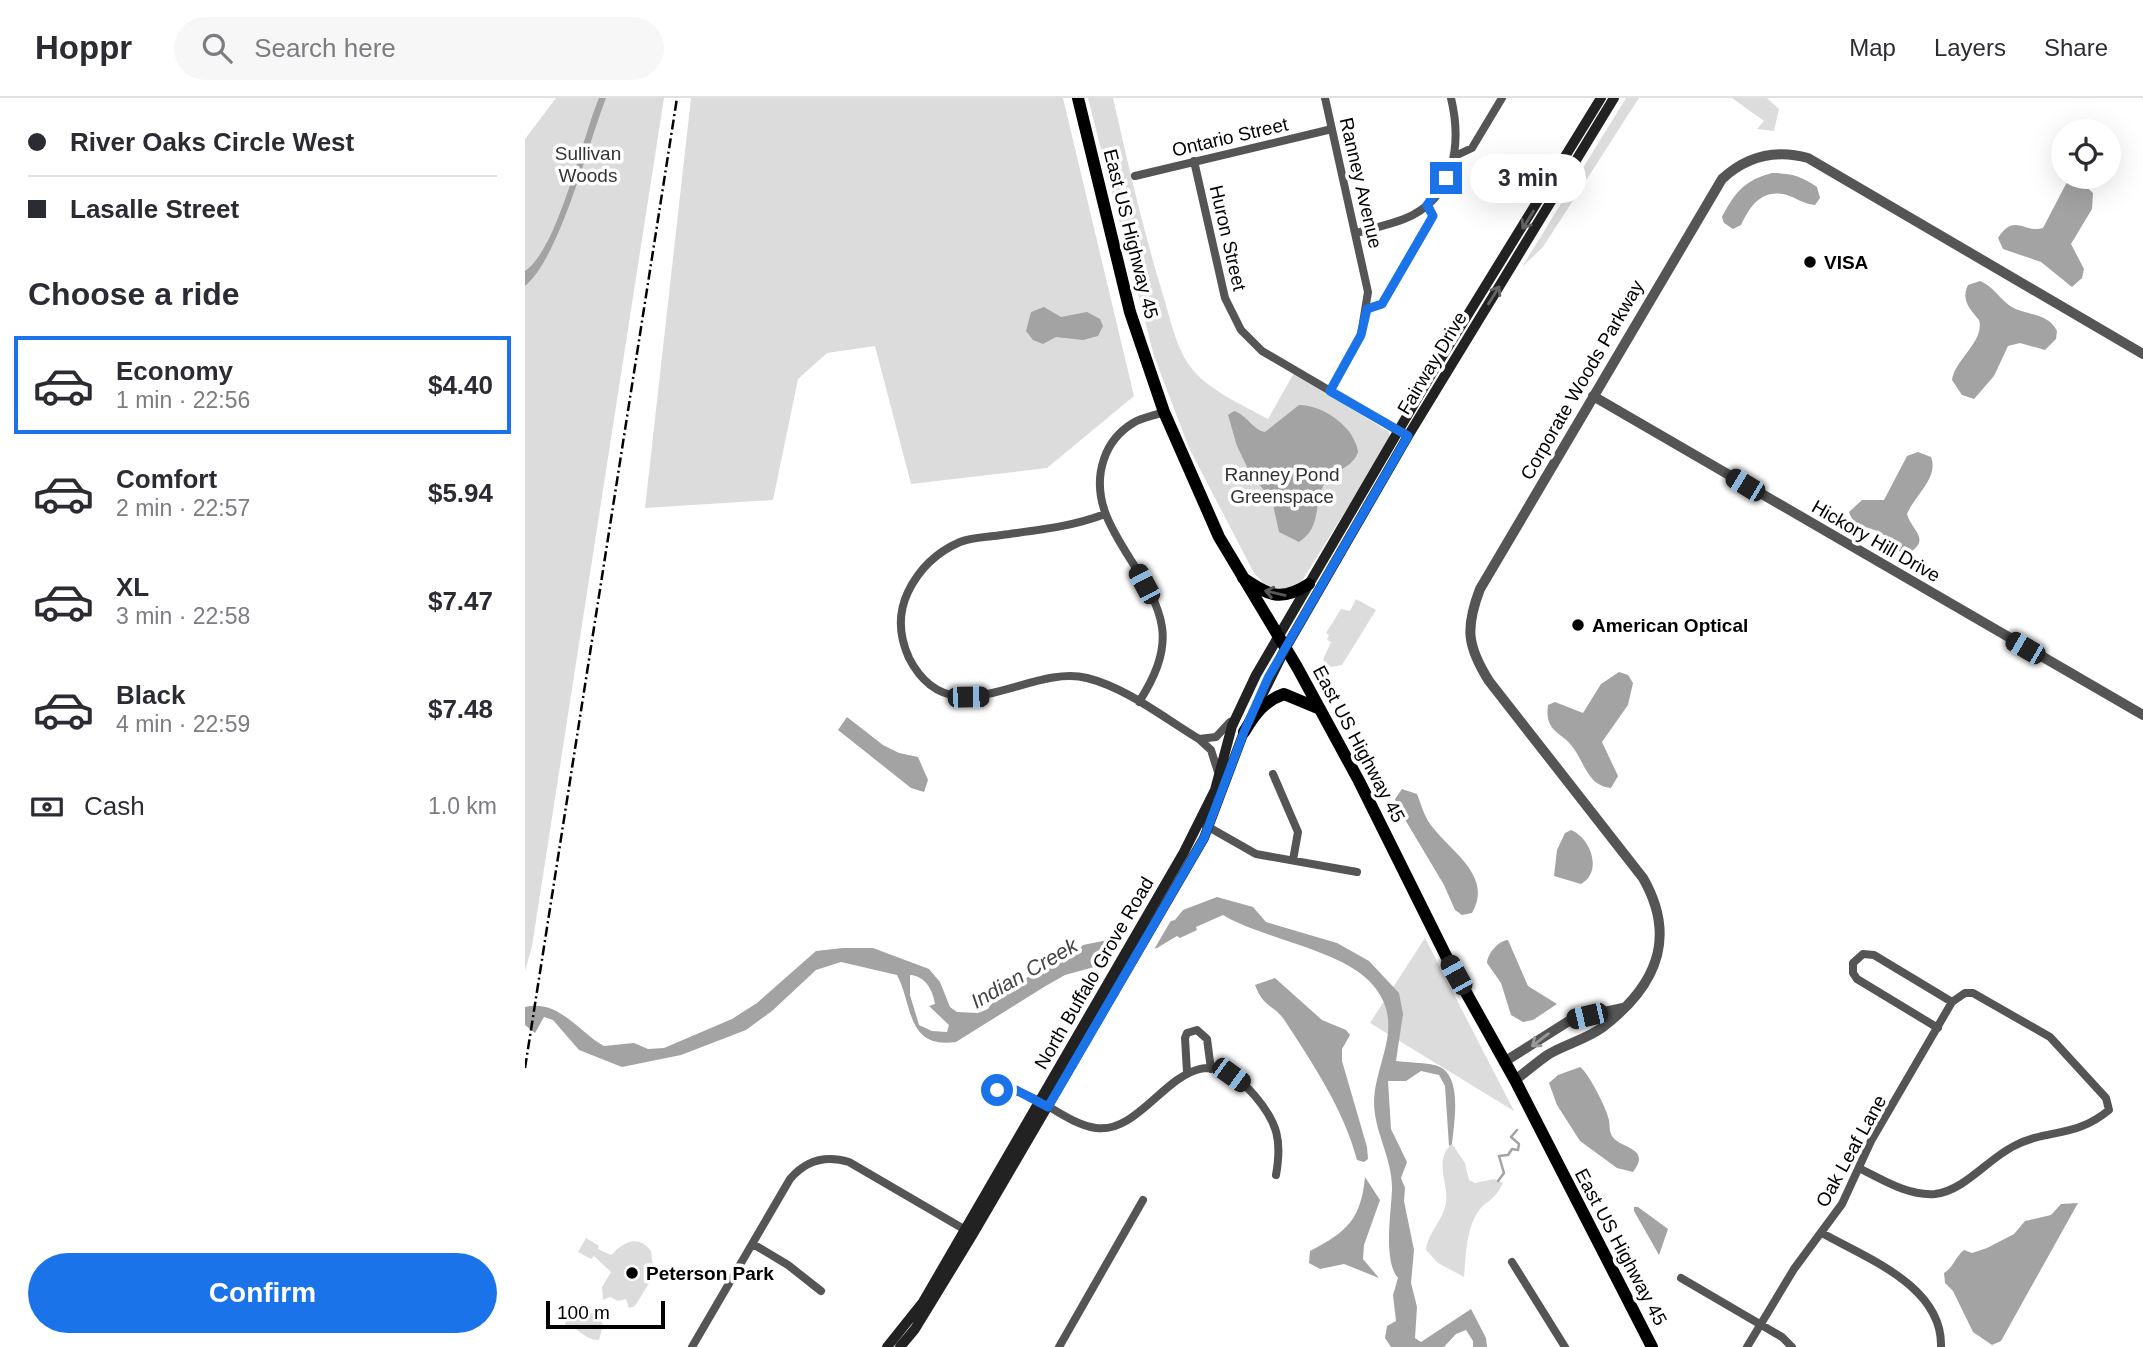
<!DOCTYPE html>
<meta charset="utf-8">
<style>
:root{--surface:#fff;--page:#f7f7f7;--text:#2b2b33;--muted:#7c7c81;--line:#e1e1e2;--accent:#1a73e8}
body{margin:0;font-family:Arial,sans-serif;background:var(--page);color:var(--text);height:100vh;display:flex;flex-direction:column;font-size:26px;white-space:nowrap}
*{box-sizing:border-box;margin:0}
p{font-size:23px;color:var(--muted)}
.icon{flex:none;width:38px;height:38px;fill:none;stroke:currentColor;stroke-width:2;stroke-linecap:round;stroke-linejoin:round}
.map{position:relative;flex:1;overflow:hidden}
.drawer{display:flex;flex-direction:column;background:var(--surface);width:525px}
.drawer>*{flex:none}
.top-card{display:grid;align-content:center;height:154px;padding:0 28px;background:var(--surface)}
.buttons{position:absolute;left:1526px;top:21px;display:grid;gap:14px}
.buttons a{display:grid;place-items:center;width:70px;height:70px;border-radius:50%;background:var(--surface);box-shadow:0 7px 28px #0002;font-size:35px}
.scale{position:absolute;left:21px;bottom:18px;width:119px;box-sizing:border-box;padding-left:7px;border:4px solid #000;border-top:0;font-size:19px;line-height:24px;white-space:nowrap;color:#000;-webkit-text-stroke:5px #fff;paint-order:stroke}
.end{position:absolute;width:32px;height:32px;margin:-16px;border:9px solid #1a73e8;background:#fff;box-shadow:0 0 0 4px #fff}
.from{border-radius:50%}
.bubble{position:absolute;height:49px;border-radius:24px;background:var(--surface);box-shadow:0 7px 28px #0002;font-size:23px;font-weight:700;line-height:49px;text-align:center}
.car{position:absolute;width:21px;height:42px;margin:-21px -10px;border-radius:9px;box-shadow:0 0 5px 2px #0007;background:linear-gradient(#222 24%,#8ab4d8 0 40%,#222 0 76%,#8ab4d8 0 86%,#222 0)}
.top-card b{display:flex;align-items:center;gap:24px;height:66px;font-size:26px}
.top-card b+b{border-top:2px solid var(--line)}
.top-card i{width:18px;height:18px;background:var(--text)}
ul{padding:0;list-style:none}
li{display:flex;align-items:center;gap:21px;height:98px;margin:0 14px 10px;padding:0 14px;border:4px solid transparent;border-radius:0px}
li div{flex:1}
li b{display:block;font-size:26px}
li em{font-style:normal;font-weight:700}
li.active{border-color:var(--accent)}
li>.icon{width:63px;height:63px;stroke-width:1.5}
h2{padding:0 28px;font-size:32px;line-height:84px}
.pay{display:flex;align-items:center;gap:18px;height:77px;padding:0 28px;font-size:26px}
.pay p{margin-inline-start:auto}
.cta{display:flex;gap:14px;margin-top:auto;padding:14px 28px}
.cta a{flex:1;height:80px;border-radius:42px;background:var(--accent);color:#fff;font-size:28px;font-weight:700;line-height:80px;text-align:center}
header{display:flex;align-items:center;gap:42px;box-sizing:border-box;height:98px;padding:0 35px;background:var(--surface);border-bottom:2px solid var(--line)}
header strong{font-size:33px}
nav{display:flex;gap:38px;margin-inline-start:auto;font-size:24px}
.search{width:490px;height:63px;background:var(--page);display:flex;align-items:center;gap:18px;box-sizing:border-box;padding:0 24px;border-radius:38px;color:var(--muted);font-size:26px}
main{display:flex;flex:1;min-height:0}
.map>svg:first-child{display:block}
</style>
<header>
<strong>Hoppr</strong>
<div class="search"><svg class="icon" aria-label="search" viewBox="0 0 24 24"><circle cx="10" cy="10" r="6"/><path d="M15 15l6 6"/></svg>Search here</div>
<nav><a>Map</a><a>Layers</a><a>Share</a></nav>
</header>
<main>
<section class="drawer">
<div class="top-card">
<b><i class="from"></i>River Oaks Circle West</b>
<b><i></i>Lasalle Street</b>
</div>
<h2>Choose a ride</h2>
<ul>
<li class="active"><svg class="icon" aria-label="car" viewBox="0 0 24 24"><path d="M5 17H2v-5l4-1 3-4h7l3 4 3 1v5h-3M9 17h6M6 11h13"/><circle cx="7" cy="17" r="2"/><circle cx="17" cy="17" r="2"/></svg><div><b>Economy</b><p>1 min · 22:56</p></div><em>$4.40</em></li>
<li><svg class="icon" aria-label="car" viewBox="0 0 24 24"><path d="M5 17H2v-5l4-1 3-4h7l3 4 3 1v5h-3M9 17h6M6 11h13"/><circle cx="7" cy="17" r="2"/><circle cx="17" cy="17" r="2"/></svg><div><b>Comfort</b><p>2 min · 22:57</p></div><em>$5.94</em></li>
<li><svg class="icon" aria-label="car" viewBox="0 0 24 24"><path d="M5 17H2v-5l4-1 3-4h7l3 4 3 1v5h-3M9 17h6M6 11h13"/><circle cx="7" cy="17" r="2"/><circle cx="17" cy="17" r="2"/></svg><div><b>XL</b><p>3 min · 22:58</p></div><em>$7.47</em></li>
<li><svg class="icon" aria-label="car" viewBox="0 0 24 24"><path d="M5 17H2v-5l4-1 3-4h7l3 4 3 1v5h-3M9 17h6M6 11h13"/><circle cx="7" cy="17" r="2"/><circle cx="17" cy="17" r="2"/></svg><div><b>Black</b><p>4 min · 22:59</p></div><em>$7.48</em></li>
</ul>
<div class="pay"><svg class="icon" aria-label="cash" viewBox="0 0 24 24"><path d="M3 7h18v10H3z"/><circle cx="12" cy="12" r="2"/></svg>Cash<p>1.0 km</p></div>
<div class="cta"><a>Confirm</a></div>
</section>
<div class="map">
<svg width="1618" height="1249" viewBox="0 0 1618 1249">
<rect width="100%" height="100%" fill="#fff"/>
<path fill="#dcdcdc" d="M31,0h108l-132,848 -7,25v-832z
M166,0h372l71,298 -87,72 -136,16 -36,-138 -48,7 -29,26 -25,121 -128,8z
M563,0h25c15,66 30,132 50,197 7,22 12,50 26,70 18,25 52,39 79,54l26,-46 95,59 1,7 -88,142 -15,8h-11l-12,-5 -10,-11 -65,-125 -35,-92z
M1101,0h13l-96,149 -21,20z
M1207,0h35l12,11 -5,22 -17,-2 7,-8z
M831,501l20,11 -34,55 -11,2 -8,-7 8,-18 -4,-2 2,-5 -3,-2 15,-24 9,2z
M900,840l89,173 -144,-88z
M927,1046l13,19 4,17 6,3 19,-4 9,4c-10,20 -16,16 -25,29 -12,17 -12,45 -14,65l-26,-14 -12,-13c2,-18 17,-29 20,-47 3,-20 -13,-43 6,-59z
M61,1140l13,8 -1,3 13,6c12,-12 26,-22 40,-4l3,24 -19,31 -6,2 -3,-9 -8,2 -8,-4 -7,3 -1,-13 9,-15 -17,-16 -3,3 -13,-7z
M71,1214l7,13 -4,15c-13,1 -21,-13 -34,-15l3,-11 15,2z"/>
<path fill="#a3a3a3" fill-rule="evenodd" d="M74,0h7c-18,46 -46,159 -81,188v-15c33,-22 57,-133 74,-173z
M1247,75c18,0 30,3 45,14l3,11 -5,7c-13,-1 -21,-9 -32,-11 -23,-4 -34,14 -42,31l-8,4 -9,-6 -2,-6c12,-23 22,-37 50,-44z
M1554,82l14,13 -1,16 -21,35 13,25 -2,9 -10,9 -31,-25 -38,-13 -5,-11c16,-26 27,-4 45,-10l24,-46z
M1455,183c13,5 19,17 30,25 16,10 38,6 47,25l-1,8 -11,11 -25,-7 -12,3 -14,30 -20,23 -12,-4 -10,-15c3,-21 33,-39 27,-60 -10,-12 -18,-20 -11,-35z
M519,209l17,10 26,-5 13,7 3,7 -5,10 -15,4 -27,-3 -13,7 -10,-4 -7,-9 5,-19z
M774,307c24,0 56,22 59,47 -6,18 -26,17 -34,32 -11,22 -2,43 -25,58l-20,-10 -7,-32 -22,-27 -13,-27 -9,-31 6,-4c13,4 19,19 31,21z
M1393,354l13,5c8,21 -16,38 -24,57 5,18 26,25 -1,41 -10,-4 -14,-11 -21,-19 -12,-11 -31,-6 -36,-24l13,-12h22l23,-44z
M1094,574l9,3 5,8 -5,22 -26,37 16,34 -7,12c-24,-2 -27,-28 -40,-43 -5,-7 -16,-12 -20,-19 -4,-7 -4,-13 -3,-21l7,-3 28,11 18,-29z
M322,619l36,28 16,8 19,4 10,23 -4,12 -13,-4 -73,-58z
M877,691l15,5c5,13 8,25 17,35 19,24 59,48 38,84l-10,2 -7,-5 -11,-25 -47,-79 -2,-7z
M1046,732c20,8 32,42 10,54l-27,-8 3,-26 8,-17z
M692,799l36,10 13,15 71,21 32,18 30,32 4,21 -7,47c13,2 26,1 38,4 30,6 20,57 18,79l-3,2 -4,-60 -6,-11 -18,-4 -15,10h-18l3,48 16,33 -6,16 4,10 -1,13 10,49 -3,33 6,24 -2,31 6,4 50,-33 15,29 1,9h-14v-6l-7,-11 -10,4 -12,13h-53l-6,-9 2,-12 9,-5 -3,-26 5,-17c-15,-18 -7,-64 -6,-88 1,-31 -18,-58 -18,-88 1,-42 33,-78 -2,-118 -29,-34 -109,-45 -149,-69l-27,12 1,3 -17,8 -3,-2 -20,12 -60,15 -3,4 -29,8 -21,12 -88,55c-50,7 -43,-37 -59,-67l-56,-13 -25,8 -44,41 -26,19 -65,25 -59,12 -43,-17 -26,-30 -9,-3 -9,16 -10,-8v-18c34,-8 52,24 79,39l30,-3 14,6 16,-1 68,-29 25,-16 59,-52 27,-3h30l56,21 11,13 10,25 7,5 21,1 10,-4 4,-7 -8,-9 3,-4 31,-3 33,-30 10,5 8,-2 14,-14 25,-5 9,-9 2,3 56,-14 8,-10zM385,877c16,1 23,16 25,29l-6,2 20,19 -2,7 -15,-1 -13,-6 -9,-30z
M983,842l20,46 29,18 -24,16 -10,2 -12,-7 -10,-32 -14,-20c1,-10 11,-22 21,-23z
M750,880l47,42 24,10 4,5 -8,14v12l25,86 1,12 -4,3 -7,-2c-13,-50 -44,-96 -72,-139 -11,-17 -21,-12 -30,-36z
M1055,969c8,5 27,42 29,53 1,6 0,11 3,16 8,13 40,11 21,36l-16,-4 -37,-27 -23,-36 -8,-22 9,-8z
M840,1079l15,23 -16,45 -1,14 16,19 -35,-14 -24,5 -11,-6 1,-12c37,-19 51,-32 55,-74z
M1553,1105l-77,138 -9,4 -19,-13 -20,-41 -8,-8 -1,-10c10,-6 11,-16 20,-23l8,3 15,-5 27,-14 11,-13 26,-6 10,-11z
M1113,1109l30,22 -9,26 -25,-44v-4z"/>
<path fill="#fff" d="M648,819l-21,36 -49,14 21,-38z"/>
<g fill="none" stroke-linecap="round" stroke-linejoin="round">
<path stroke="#a3a3a3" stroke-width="2.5" d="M973,1083l6,-8 -5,-17 9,-1 4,-6 6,1 1,-6 -8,-7 6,-7"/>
<path stroke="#555" stroke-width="8" d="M800,0l43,194 -7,43 -31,56
M930,58l17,-8 30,-50
M669,63l31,137 16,32 21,21 140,82
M610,78l197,-47
M831,135c16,-5 33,-8 48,-14 51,-20 58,-75 47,-121
M842,211l15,-5 51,-88 -5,-11
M580,416c-34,13 -67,16 -103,21 -13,2 -30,2 -42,7 -23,10 -41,27 -52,50 -10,21 -9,44 1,66 42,82 119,5 178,20 40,10 77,40 112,61
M614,604c14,-22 27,-48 23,-75 -9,-59 -80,-104 -58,-168 5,-15 16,-28 29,-36 10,-6 21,-7 31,-11
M693,674l-7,-22 -12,-11 17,-2 14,-15
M748,676l25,58 -5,28
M680,727l51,29 101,18
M1413,930l-81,-49 -4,-6v-10l10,-9 11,1 78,47
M662,974l-2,-34 2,-5 10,-3 10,9 4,30
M463,995c39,-15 69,29 108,35 57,8 90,-113 159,-32 23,27 27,45 21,79
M1297,1135c44,25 121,53 119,114
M228,1146l35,21 33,26
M987,1164l53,85
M1156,1180l101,59 10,10
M167,1249l98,-168c16,-19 36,-24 59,-17l120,70
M534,1249l84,-147
M1222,1249l47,-78 48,-65 29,-63 81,-139 13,-9h8l77,44 56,61 3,12c-35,29 -61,18 -95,36 -25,12 -50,45 -79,48 -27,2 -52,-14 -76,-26"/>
<path stroke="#555" stroke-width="10" d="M1068,298l550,319
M979,964l68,-43 51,-11
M990,982c11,-8 22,-18 34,-26 17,-10 38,-15 54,-27 52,-40 75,-88 40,-149l-154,-197c-22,-35 -24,-53 -9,-92l242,-410c25,-23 53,-30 86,-21l335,196"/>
<path stroke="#222" stroke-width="10" d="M362,1249l36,-45 261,-450 31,-62 17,-64 24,-51 179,-307 166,-270
M375,1249l15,-18 58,-95 231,-396 40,-106 41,-83 123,-213 206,-338"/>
<path stroke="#000" stroke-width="12" d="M553,0l52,214 34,100 55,125 78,130 62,114 90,181 66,118 137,267
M718,480c26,18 38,24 66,6
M719,634c11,-18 20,-31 40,-38l36,15"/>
<path stroke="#000" stroke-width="2.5" stroke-dasharray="10 3.5 2 3.5" stroke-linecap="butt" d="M0,970l152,-970"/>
</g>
<defs><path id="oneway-shaft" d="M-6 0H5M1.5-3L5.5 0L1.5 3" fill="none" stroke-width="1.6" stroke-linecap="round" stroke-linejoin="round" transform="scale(1.75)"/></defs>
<g stroke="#646464">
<use href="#oneway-shaft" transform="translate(1003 122) rotate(122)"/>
<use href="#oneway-shaft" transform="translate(969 197) rotate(-58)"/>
</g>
<use stroke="#595959" href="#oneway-shaft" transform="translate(750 495) rotate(-167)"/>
<use stroke="#999" href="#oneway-shaft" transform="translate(1015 942) rotate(143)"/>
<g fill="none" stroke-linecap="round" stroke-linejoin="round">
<path stroke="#1a73e8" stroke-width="9" d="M472,992h19l32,17 156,-269 40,-106 24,-54 140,-242 -78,-45 31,-56 6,-26 15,-5 51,-88 -6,-11 19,-27"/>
</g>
<g fill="#000" stroke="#fff" stroke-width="2.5">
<circle cx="1285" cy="164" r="7"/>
<circle cx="1053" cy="527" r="7"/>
<circle cx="107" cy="1175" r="7"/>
</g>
<g text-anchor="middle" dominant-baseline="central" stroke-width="7" stroke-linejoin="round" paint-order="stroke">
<g font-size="19" fill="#000" stroke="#fff">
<text transform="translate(705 39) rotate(-13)">Ontario Street</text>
<text transform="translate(836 85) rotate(77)">Ranney Avenue</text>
<text transform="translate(606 136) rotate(76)">East US Highway 45</text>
<text transform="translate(703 140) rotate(77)">Huron Street</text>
<text transform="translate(907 265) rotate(-59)">Fairway Drive</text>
<text transform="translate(1057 282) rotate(-60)">Corporate Woods Parkway</text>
<text transform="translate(1351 443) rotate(30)">Hickory Hill Drive</text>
<text transform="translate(834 646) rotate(62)">East US Highway 45</text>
<text transform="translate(569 875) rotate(-60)">North Buffalo Grove Road</text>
<text transform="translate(1326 1053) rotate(-61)">Oak Leaf Lane</text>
<text transform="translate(1096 1149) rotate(62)">East US Highway 45</text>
</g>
<g font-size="19" fill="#333" stroke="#fff">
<text x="63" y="55">Sullivan<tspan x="63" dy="22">Woods</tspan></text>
<text x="757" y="376">Ranney Pond<tspan x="757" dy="22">Greenspace</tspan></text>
</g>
<g font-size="19" font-weight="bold" fill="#000" stroke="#fff" text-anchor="start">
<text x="1299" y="164">VISA</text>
<text x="1067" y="527">American Optical</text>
<text x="121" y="1175">Peterson Park</text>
</g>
<g font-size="21" font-style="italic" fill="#444" stroke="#fff">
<text transform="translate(499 875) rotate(-30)">Indian Creek</text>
</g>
</g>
</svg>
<div class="buttons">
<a><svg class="icon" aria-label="locate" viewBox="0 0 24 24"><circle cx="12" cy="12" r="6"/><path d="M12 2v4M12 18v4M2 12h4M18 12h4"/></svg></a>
</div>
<div class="scale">100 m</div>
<i class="end from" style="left:472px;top:992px"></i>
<i class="end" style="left:921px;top:80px"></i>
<div class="bubble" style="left:945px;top:56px;width:116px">3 min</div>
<i class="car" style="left:1220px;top:387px;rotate:301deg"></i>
<i class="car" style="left:619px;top:486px;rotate:332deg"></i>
<i class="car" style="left:1500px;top:550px;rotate:300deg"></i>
<i class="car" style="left:443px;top:599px;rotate:89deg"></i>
<i class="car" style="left:931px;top:877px;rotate:331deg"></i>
<i class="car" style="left:1062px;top:918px;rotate:257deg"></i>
<i class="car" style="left:706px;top:977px;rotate:126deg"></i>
</div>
</main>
